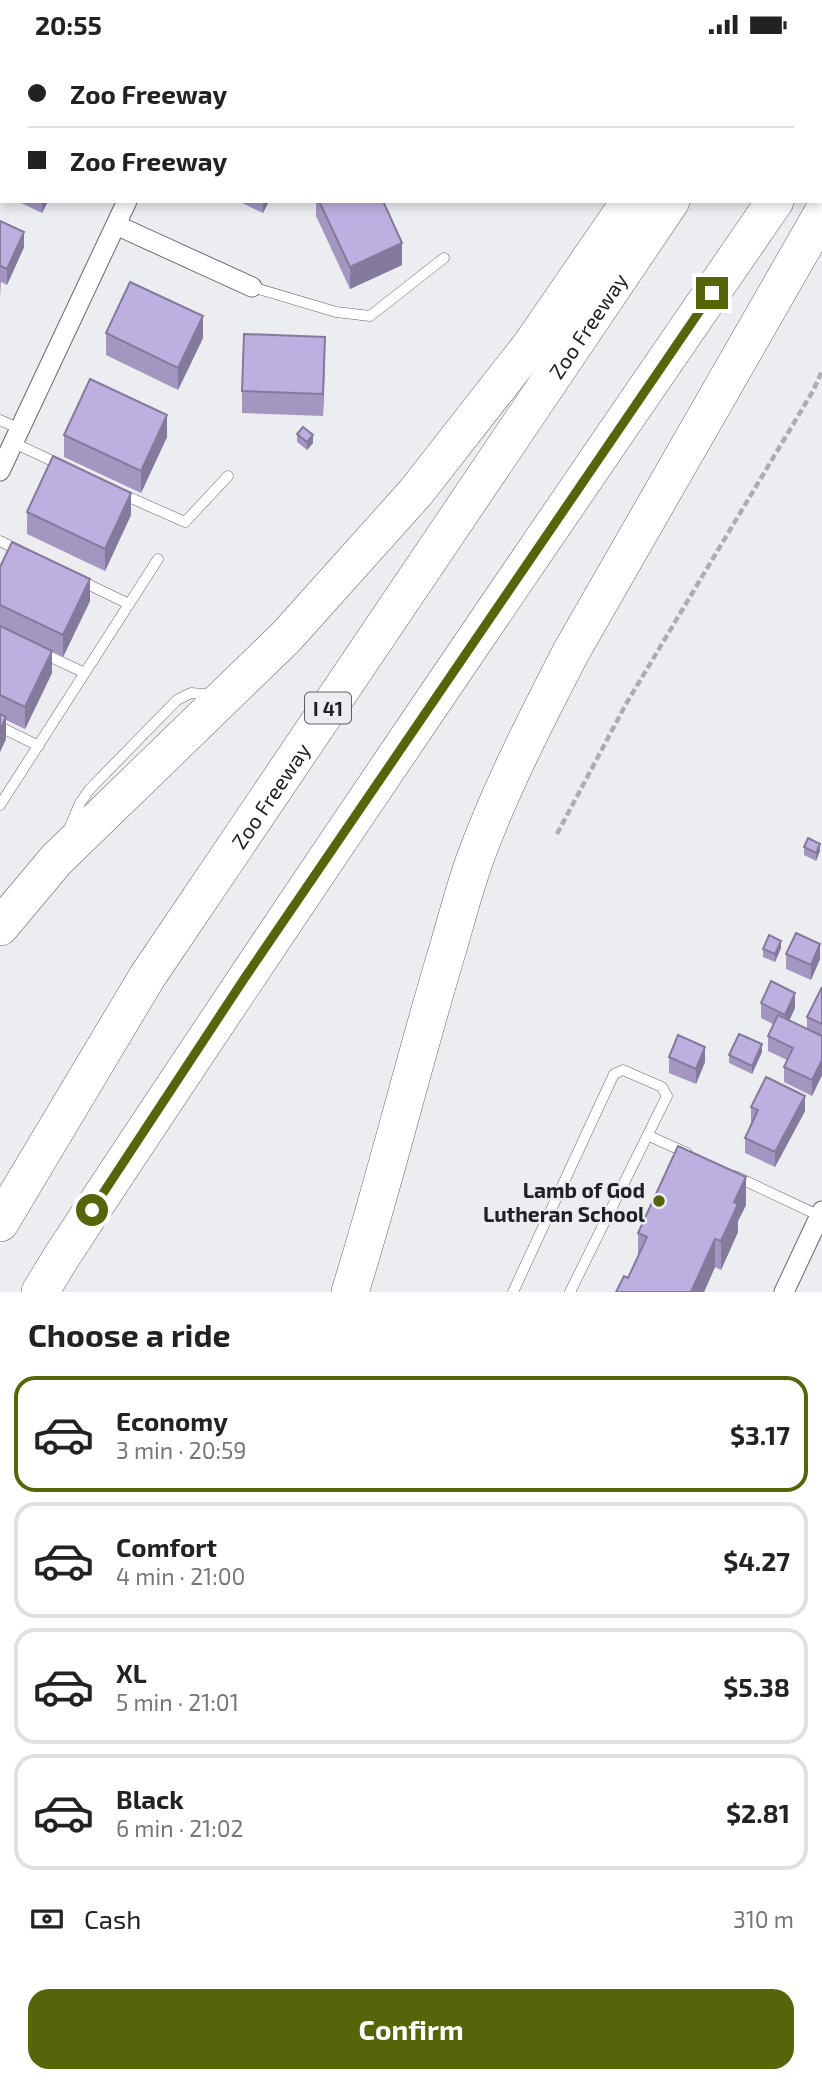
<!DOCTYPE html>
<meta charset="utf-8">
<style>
:root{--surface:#fff;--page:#f6f6f6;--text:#222;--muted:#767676;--line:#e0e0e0;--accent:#57650a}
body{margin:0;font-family:"Exo 2",sans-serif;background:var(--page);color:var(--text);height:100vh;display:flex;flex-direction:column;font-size:26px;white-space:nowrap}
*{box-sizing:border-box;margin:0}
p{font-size:23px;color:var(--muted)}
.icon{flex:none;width:38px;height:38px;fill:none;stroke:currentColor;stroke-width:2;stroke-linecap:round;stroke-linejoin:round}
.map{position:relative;height:1243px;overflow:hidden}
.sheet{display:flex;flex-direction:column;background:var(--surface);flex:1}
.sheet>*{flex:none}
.top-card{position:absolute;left:0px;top:0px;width:822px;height:154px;box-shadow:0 4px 10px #0003;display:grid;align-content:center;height:154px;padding:0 28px;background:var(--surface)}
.end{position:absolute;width:32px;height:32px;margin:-16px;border:9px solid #57650a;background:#fff;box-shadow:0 0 0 4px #fff}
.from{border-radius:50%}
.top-card b{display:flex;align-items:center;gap:24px;height:66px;font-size:26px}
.top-card b+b{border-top:2px solid var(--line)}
.top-card i{width:18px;height:18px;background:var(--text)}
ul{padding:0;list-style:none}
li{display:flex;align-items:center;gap:21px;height:116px;margin:0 14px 10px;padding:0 14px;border:4px solid var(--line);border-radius:21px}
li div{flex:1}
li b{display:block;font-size:26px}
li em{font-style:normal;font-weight:700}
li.active{border-color:var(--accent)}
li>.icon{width:63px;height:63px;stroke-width:1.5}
h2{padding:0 28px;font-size:32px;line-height:84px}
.pay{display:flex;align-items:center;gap:18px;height:77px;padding:0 28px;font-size:26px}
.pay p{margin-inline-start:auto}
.cta{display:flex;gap:14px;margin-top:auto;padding:14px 28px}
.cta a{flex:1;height:80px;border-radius:21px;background:var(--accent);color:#fff;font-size:28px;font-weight:700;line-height:80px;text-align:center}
.status{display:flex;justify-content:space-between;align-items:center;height:49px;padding:0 35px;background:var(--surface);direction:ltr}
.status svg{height:19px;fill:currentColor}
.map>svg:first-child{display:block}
</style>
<div class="status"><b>20:55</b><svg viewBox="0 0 49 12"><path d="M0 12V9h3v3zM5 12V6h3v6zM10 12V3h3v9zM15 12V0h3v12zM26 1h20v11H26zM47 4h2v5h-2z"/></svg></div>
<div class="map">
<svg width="822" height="1243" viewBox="0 0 822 1243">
<rect width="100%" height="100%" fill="#ebedf1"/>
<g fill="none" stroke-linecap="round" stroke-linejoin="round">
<defs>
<path id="lane" d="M623,2l2,-2
M252,238l84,25 34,4 74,-58
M0,371l20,9
M14,394l47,22
M122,445l63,28 43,-46
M0,492l22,11
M79,531l50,24
M42,604l43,20
M0,678l39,19
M0,756l158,-246
M69,780l11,-26 10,-14 87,-89 14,-7 23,2
M649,1087l38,17
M735,1127l85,40
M513,1243l101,-218 9,-4 39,17 5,9 -97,196"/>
<path id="street" d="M198,2l1,-2
M116,176l136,62
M0,422l127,-270
M784,1243l38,-81"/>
<g id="highway">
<path d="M772,2l1,-2"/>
<path d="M821,86l1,-2"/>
<path d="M0,878l56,-67 230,-223 130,-145 115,-147 99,-144"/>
<path id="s1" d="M0,1174l147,-246 524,-776"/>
<path d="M40,1243l22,-36c233,-355 472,-705 713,-1055"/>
<path d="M350,1243c36,-115 64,-232 99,-347 8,-28 16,-58 26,-86 26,-71 61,-139 96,-207l251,-438"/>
</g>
</defs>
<use href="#lane" stroke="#68696d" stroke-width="11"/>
<use href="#street" stroke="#68696d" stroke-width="21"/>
<use href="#highway" stroke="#68696d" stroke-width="38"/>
<path stroke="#acadb1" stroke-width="4.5" stroke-dasharray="7 3.5" stroke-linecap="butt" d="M557,785l69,-130 187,-313 9,-20"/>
<use href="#lane" stroke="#fff" stroke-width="10"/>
<use href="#street" stroke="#fff" stroke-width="19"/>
<use href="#highway" stroke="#fff" stroke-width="37"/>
</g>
<path fill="#a396c0" d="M33,0h14l-1,2h-10z
M250,0h218l4,2h-222z
M17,152h31l-6,12z
M238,152h31l-6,12z
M316,152h67l19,64 -52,24 -34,-73z
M0,172l24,26 -17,38 -6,-3 -1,16z
M106,284l97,5 -25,52 -72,-35z
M325,310l-2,57 -81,-3v-22z
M297,385l16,9 -6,7 -10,-8z
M64,386l103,2 -26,56 -77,-36z
M27,463l104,3 -26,56 -78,-37z
M0,518l90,34 -27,56 -11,-6v22l-27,56 -19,-9v19l-6,13z
M804,798l16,4 -4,10 -12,-6z
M781,899l-6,14 -12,-5v-8z
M786,905l34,5 -9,21 -25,-11z
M822,938v88l-10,21 -28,-14v-15l3,-7 -19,-9v-15l5,-12 -12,-6v-15l34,5 -6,12 18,9v-12z
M762,1003l-10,22 -23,-11v-8z
M669,1008l36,5 -9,22 -27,-11z
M751,1058l54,4 -30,56 -30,-14v-15l7,-16h-1z
M746,1156l-8,16v11l-17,38 -6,-3 -11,25h-88l12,-14 10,-22v-23z"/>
<path fill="#847a9c" d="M2,80v15l-2,4v-15z
M42,152h6l-6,12z
M263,152h6l-6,12z
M24,183v15l-17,38v-16z
M402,194v22l-52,24v-22z
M203,267v22l-25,52v-22z
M325,288v22l-2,57v-22z
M167,366v22l-26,56v-22z
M313,386v8l-6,7v-8z
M131,444v22l-26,56v-22z
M90,530v22l-27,56v-22z
M52,602v22l-27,56v-22z
M6,668v22l-6,13v-22z
M820,795v7l-4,10v-8z
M781,892v7l-6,14v-8z
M820,895v15l-9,21v-15z
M795,944v15l-10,22v-15z
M762,995v8l-10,22v-8z
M705,998v15l-9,22v-15z
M822,1011v15l-10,21v-16z
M805,1047v15l-30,56v-15z
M746,1128v28l-8,16v11l-17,38v-29l13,-39z
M715,1190v28l-11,25h-13z"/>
<path fill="#bdafdf" stroke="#847a9c" stroke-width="2" d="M63,0h28l4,2h-33z
M300,0h168l4,2h-168z
M2,46v20l-2,-1v-15z
M319,152h64l19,42 -52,24z
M0,172l24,11 -17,37 -7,-3z
M130,233l73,34 -25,52 -72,-35z
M244,285l81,3 -2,57 -81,-3z
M90,330l77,36 -26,56 -77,-36z
M303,378l10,8 -6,7 -10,-8z
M53,407l78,37 -26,56 -78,-37z
M12,493l78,37 -27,56 -63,-30v-38z
M0,577l52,25 -27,56 -25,-12z
M0,665l6,3 -6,13z
M808,789l12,6 -4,9 -12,-6z
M796,884l24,11 -9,21 -25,-11z
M769,886l12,6 -6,13 -12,-5z
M771,932l24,12 -10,22 -24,-12z
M822,938v37l-15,-7z
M778,966l44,21v24l-10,20 -28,-13 9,-19 -25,-12z
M739,985l23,10 -10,22 -23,-11z
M678,986l27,12 -9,22 -27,-12z
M766,1028l39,19 -30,56 -30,-14 13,-28 -7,-3z
M678,1097l68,31 -12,25 4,2 -17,37 -6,-2 -24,53h-75l8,-16 4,2 19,-41 -9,-4z"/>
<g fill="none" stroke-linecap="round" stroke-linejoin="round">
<path stroke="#57650a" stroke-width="9" d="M92,1161l152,-231 468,-686"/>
</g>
<circle fill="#57650a" stroke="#ebedf1" stroke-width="2.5" cx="659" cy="1152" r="7"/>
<g text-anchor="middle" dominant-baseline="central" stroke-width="5" stroke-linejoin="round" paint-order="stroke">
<rect fill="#ebedf1" stroke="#5d5e60" stroke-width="2" x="305" y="643.5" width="46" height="31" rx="5"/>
<g font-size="19" font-weight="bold" fill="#202122">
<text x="328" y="659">I 41</text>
</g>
<g font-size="21" fill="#202122" stroke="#ebedf1">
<text stroke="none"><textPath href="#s1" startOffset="1073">Zoo Freeway</textPath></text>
<text stroke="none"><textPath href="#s1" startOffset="506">Zoo Freeway</textPath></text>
</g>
<g font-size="21" font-weight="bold" fill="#202122" stroke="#ebedf1" text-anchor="end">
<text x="645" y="1140">Lamb of God<tspan x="645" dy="24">Lutheran School</tspan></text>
</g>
</g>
</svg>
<i class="end from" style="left:92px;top:1161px"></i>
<i class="end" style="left:712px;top:244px"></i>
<div class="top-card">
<b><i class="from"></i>Zoo Freeway</b>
<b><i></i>Zoo Freeway</b>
</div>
</div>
<section class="sheet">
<h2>Choose a ride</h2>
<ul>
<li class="active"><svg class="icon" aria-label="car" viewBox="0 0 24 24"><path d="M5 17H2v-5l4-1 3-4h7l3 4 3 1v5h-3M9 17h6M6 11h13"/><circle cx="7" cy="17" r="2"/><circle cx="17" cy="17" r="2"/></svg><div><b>Economy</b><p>3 min · 20:59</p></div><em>$3.17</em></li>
<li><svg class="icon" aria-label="car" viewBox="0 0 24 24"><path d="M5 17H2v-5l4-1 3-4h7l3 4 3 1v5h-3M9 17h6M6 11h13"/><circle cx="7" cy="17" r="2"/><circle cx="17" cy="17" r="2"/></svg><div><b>Comfort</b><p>4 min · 21:00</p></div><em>$4.27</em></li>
<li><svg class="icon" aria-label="car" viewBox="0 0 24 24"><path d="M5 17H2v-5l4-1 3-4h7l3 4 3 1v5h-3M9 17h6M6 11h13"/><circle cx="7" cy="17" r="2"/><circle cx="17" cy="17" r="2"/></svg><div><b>XL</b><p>5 min · 21:01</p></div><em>$5.38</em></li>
<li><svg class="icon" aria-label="car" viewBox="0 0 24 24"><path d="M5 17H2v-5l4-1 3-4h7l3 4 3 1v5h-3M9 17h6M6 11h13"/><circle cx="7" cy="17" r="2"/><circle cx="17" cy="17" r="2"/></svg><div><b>Black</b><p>6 min · 21:02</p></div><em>$2.81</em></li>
</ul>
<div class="pay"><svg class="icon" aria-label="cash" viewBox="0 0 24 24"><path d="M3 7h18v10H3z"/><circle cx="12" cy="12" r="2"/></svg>Cash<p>310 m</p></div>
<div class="cta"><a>Confirm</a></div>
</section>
